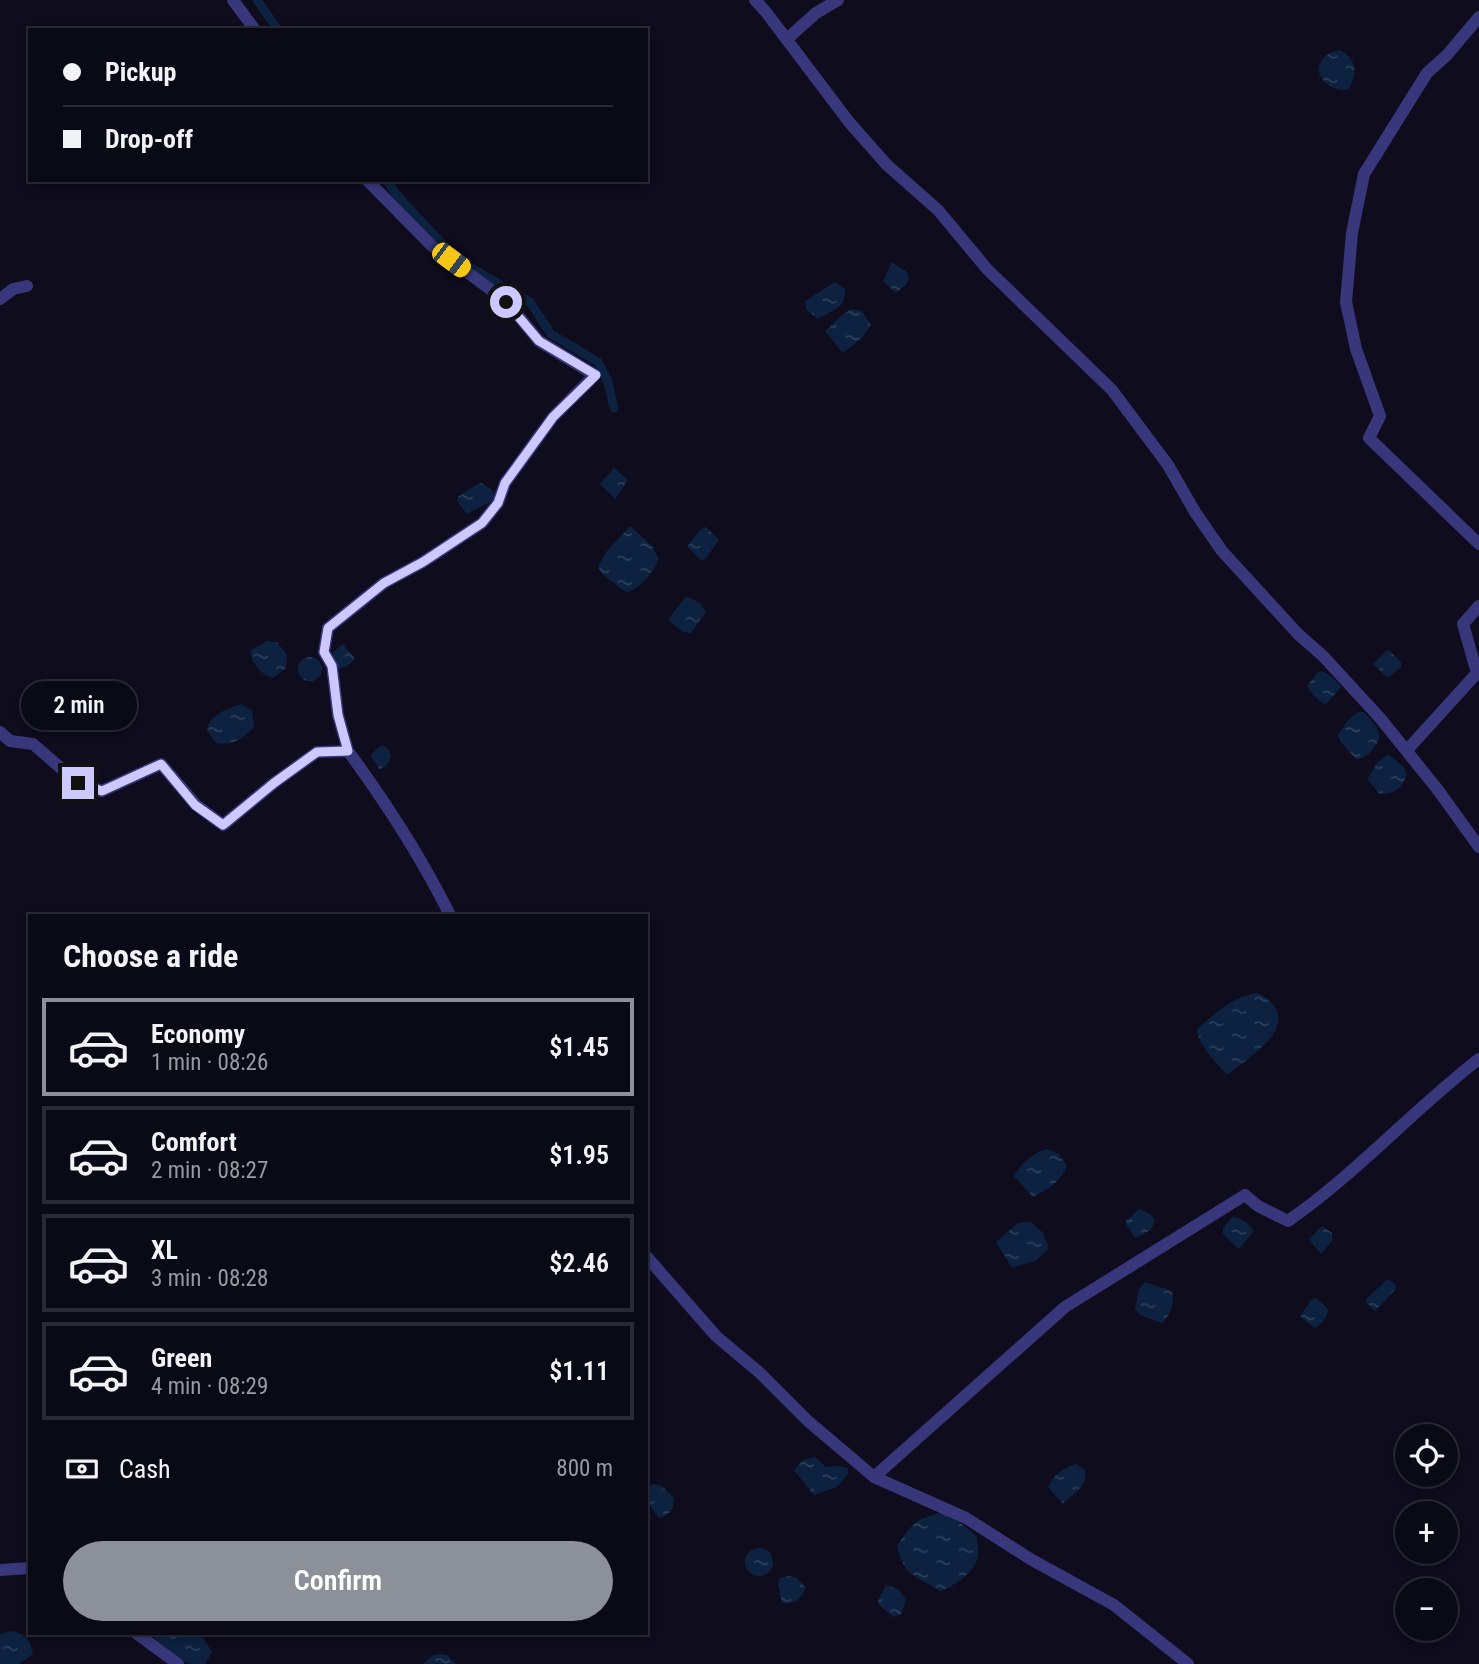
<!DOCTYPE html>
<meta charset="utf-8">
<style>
:root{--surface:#0a0916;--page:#181723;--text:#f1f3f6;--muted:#999aa1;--line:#2a2a35;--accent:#8c9099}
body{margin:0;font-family:"Roboto Condensed",sans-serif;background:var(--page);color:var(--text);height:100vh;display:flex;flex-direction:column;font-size:26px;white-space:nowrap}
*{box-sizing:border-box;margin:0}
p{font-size:23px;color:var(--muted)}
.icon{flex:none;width:38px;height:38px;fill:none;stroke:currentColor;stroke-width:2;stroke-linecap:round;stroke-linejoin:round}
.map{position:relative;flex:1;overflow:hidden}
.side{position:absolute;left:28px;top:914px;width:620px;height:721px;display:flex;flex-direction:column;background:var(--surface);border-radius:0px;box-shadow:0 4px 10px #0003,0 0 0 2px var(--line)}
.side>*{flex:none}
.top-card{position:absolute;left:28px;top:28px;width:620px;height:154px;border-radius:0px;box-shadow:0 4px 10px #0003,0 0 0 2px var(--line);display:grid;align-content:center;height:154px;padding:0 35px;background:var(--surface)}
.tools{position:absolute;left:1395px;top:1424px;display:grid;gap:14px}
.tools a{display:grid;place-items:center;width:63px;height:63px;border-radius:50%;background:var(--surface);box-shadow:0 4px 10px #0003,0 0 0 2px var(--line);font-size:35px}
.end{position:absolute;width:32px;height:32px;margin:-16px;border:9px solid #cdc8fe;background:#111;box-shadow:0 0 0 4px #111}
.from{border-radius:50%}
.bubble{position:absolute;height:49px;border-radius:24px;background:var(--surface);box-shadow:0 4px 10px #0003,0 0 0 2px var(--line);font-size:23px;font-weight:600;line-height:49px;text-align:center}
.car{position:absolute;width:21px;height:42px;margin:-21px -10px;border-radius:9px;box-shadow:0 0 5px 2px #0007;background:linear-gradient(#f5c518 24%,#345 0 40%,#f5c518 0 76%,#345 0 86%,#f5c518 0)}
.top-card b{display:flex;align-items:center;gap:24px;height:66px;font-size:26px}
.top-card b+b{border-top:2px solid var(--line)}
.top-card i{width:18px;height:18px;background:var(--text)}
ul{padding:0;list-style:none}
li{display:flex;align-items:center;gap:21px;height:98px;margin:0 14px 10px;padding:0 21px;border:4px solid var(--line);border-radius:0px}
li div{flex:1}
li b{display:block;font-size:26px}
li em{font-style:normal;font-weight:600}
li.selected{border-color:var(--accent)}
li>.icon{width:63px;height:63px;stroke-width:1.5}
h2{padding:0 35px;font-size:32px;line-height:84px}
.pay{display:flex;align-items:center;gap:18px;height:77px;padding:0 35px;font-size:26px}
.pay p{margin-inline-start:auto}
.action{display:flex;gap:14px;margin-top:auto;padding:14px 35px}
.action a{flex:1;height:80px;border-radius:42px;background:var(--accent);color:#fff;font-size:28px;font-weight:600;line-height:80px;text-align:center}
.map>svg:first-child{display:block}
</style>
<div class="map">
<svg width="1479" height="1664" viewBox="0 0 1479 1664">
<defs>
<pattern id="water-ripples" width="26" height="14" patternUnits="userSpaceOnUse" patternTransform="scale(1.75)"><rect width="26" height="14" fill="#0c2240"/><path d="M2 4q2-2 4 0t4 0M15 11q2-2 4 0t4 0" fill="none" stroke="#2e415d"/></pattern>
</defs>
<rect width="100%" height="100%" fill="#0e0c1d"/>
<path fill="url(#water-ripples)" d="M1340,50c17,9 18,24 8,40 -15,1 -27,-7 -30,-21 4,-12 9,-16 22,-19z
M892,263l14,8 3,7 -3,7 -10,8 -13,-12z
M835,282l10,7c2,18 -14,23 -28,30l-11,-10 -1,-8z
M852,309l10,2 9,14 -10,14 -18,14 -18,-22 17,-16z
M614,468l14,12 -13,19 -15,-15z
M480,482l12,8 3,6 -3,5 -25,13 -10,-13 1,-4z
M630,526l22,20 7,13c-7,15 -16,26 -32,34l-25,-19 -4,-7 9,-16z
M706,527l13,13 -13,18 -4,3 -15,-14 14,-18z
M686,596l14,7 6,9 -15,21 -8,-1 -15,-12z
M267,641l10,1 10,13 -1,13 -13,10c-12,-4 -21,-13 -23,-27z
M343,644l12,15 -8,7 -8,3 -6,-11v-6z
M1388,649l13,13v5l-13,11 -15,-14z
M298 669a12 12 0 1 1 24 0a12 12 0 1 1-24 0Z
M1322,671l9,5 10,11 -16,18 -12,-10 -6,-9 11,-14z
M241,704l11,6 2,17c-12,12 -20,19 -38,16l-9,-13c2,-15 20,-21 34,-26z
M1358,712h6l12,14 4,11c-5,10 -11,21 -24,22l-15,-17 -3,-7 10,-15z
M382,745l6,3 3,9 -4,8 -7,5 -10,-15z
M1388,754l16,13 3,7c-5,15 -13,20 -27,20l-13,-15 11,-17z
M1258,993c51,28 -6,62 -31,82 -10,-11 -30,-31 -30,-46 18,-16 37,-33 61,-36z
M1047,1149l12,5 8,12c-7,16 -18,23 -34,31l-19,-21c7,-13 20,-24 33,-27z
M1139,1209l11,5 5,6 -4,10 -16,8 -10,-16z
M1233,1216l13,6 8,9 -15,18 -16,-15v-6z
M1031,1222l12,11 6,15 -14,13 -23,7 -16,-26 22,-19z
M1322,1226l10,7v8l-11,13 -12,-15z
M1388,1279l8,6 -1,5 -20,21 -10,-10 2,-3z
M1145,1282l27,9c2,14 0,22 -10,32l-22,-8 -5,-6 4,-20z
M1316,1298l12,11c0,8 -7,16 -14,19l-14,-12 12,-17z
M815,1457l11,10 12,-1 10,2v6l-11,13 -23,8 -20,-25 9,-10z
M1076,1464l9,6c3,17 -11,22 -22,34l-15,-17c6,-13 14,-18 28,-23z
M654,1484l8,2 12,12c0,12 -4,16 -14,20 -10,-8 -13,-19 -11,-32z
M942,1513l13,5 22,19c0,6 2,14 1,19 -4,17 -23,30 -38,35 -25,-16 -36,-14 -43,-45 14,-21 19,-28 45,-33z
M745 1562a14 14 0 1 1 28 0a14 14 0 1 1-28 0Z
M790,1576l7,2 9,10c-6,12 -11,16 -24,15l-4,-19 2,-6z
M886,1586c10,0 15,5 20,14l-5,14 -8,3 -14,-12 -1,-5z
M11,1631c15,3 19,8 22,23l-14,10h-19v-30z
M153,1633h47l12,19 -7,12h-15l-7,-3 -29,-23z
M440,1654l7,1 9,9h-33l10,-9z"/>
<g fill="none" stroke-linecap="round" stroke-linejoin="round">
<path stroke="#0c2240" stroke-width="9" d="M257,0l21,30
M387,180l8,13 20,22 44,46 71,41 21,32 47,28 10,20 6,26"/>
<path stroke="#38377b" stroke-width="12" d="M233,0l22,30
M755,0l11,12 83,110 38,43 51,45 49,59 125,121 56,75 27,47 27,39 76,83 25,22 57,62 58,72 41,57
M1479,17l-32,38 -20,18 -63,101 -12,59 -6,69 10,47 24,67 -11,22 110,106
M787,39l29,-26 22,-13
M0,299l13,-10 14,-3
M0,732l10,9 23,3 45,39 24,8 59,-27 35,41 27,20 51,-42 43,-31 31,-1c39,53 73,106 102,164
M1407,750l70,-77 -14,-49 16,-18
M348,751l-10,-36 -6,-49 -8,-14 4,-24 56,-45 39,-21 59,-39 16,-20 7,-20 48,-66 42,-42 -56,-34 -33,-40 -74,-55 -65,-66
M646,1256l70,80 44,37 48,48 66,56 92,41 66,42 82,45 74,59
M874,1477l191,-170 180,-112 13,11 30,15c69,-48 125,-111 191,-162
M0,1570l30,-2
M136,1633l42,31"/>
</g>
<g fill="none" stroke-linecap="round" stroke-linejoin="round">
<path stroke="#cdc8fe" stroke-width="9" d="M78,783l24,8 59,-27 34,41 28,20 51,-42 43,-31 31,-1 -10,-36 -6,-49 -8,-14 4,-24 56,-45 39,-21 59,-39 16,-20 7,-20 48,-66 43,-42 -57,-34 -33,-39"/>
</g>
</svg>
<div class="tools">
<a><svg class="icon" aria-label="locate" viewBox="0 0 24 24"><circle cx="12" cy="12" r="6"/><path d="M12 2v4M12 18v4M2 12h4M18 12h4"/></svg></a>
<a>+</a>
<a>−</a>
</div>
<i class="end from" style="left:506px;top:302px"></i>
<i class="end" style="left:78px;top:783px"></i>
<div class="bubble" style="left:21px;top:681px;width:116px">2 min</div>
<i class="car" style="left:451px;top:260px;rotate:127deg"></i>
<div class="top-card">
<b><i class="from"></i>Pickup</b>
<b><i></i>Drop-off</b>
</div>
<section class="side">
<h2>Choose a ride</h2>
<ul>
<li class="selected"><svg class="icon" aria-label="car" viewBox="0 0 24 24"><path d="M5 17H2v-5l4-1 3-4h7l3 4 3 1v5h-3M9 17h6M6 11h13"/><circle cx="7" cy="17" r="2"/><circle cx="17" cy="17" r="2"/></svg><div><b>Economy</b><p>1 min · 08:26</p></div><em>$1.45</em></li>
<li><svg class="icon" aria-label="car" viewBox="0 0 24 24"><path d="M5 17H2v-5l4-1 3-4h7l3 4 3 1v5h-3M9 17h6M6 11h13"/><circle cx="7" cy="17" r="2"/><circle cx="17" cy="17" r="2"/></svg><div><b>Comfort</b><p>2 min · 08:27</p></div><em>$1.95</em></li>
<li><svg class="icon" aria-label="car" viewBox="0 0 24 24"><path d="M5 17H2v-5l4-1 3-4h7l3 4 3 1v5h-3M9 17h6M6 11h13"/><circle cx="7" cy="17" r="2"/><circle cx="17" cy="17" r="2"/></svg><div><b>XL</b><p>3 min · 08:28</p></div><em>$2.46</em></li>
<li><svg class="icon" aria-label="car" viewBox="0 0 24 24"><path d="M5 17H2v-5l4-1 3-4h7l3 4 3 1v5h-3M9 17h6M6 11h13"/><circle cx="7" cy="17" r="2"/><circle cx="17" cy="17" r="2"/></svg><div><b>Green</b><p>4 min · 08:29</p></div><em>$1.11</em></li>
</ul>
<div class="pay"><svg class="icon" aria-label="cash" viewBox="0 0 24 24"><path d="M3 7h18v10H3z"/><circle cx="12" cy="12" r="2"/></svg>Cash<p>800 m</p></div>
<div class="action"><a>Confirm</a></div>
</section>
</div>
